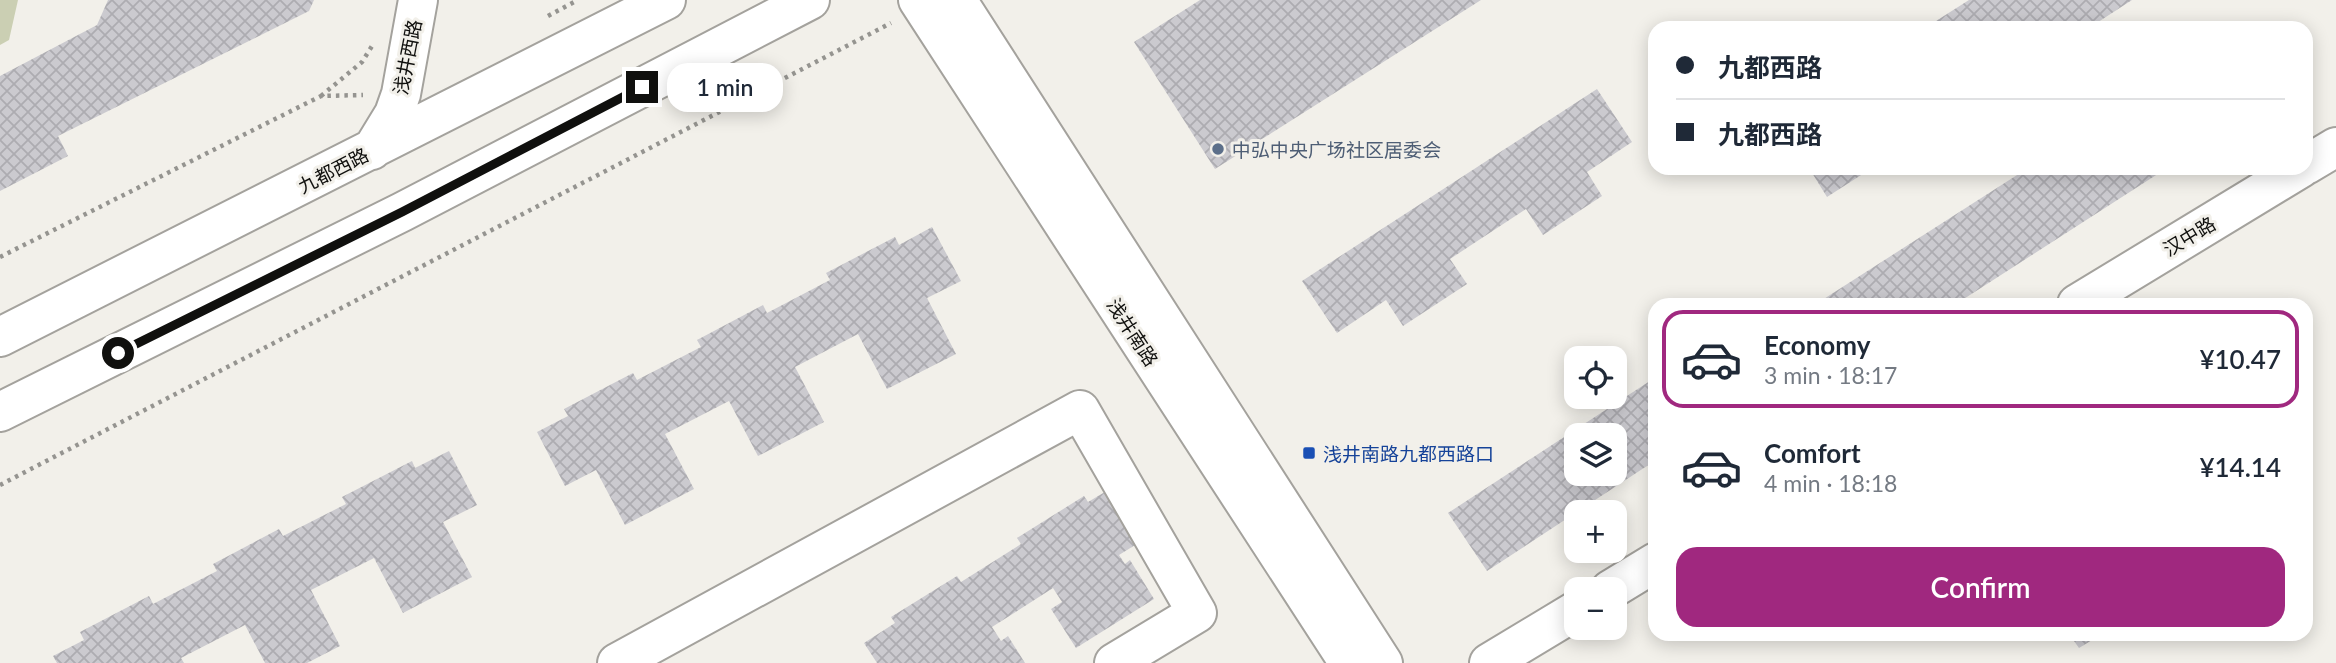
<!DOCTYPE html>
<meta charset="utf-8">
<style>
:root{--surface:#fff;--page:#f2f2f3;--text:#1f2937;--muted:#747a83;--line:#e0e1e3;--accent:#a0287f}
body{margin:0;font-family:Lato,"Noto Sans SC",sans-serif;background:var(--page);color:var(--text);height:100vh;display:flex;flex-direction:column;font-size:26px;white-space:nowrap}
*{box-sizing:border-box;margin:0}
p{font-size:23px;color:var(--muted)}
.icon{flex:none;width:38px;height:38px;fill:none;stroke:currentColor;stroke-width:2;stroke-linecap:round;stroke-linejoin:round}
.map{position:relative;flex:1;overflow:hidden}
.sheet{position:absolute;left:1648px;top:298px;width:665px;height:343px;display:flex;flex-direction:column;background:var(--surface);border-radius:21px;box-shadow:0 4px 18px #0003}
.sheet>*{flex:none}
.hud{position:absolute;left:1648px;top:21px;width:665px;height:154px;border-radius:21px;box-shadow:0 4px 18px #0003;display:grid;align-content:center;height:154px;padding:0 28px;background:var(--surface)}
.fabs{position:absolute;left:1564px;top:346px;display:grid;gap:14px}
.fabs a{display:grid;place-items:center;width:63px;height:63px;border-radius:14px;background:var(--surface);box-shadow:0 4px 18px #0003;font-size:35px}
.end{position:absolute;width:32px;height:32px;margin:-16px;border:9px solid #10100e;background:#fff;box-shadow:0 0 0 4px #fff}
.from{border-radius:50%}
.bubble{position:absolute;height:49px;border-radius:21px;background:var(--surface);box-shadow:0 4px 18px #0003;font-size:23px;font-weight:600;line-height:49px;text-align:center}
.hud b{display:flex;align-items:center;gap:24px;height:66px;font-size:26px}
.hud b+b{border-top:2px solid var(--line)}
.hud i{width:18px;height:18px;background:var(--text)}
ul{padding:12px 0 0;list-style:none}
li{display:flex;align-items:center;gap:21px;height:98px;margin:0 14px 10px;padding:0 14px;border:4px solid transparent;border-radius:21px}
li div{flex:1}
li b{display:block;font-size:26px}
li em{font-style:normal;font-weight:600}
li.on{border-color:var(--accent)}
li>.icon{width:63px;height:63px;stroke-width:1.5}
.cta{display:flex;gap:14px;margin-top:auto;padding:14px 28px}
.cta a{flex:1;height:80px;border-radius:21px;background:var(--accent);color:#fff;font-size:28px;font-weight:600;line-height:80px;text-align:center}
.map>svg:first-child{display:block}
</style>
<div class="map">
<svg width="2336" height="663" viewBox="0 0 2336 663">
<defs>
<pattern id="building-cross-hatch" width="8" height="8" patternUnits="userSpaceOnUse" patternTransform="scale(1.75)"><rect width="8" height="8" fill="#cbcacf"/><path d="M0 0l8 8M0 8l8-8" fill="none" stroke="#adacb1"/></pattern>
</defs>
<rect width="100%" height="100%" fill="#f2f0ea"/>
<path fill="#cbcfb3" d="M0,0h18l-9,40 -9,5z"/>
<path fill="url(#building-cross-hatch)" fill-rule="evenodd" d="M108,0h206l-5,11 -251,125 10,20 -68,35v-115l97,-51z
M1200,0h281l-266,169 -81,-127z
M1969,0h163l-43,28h-164z
M1597,89l35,53 -45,30 15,24 -59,39 -17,-26 -76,50 17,25 -64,42 -17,-26 -49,33 -35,-52z
M1809,168h63l-45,29z
M2028,168h139l-211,136h-140z
M932,227l29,54 -34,17 29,56 -69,35 -29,-55 -63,33 29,55 -66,34 -29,-55 -64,33 29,55 -69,36 -29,-55 -31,16 -28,-54 31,-16 -4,-7 69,-36 4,7 64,-33 -4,-7 66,-35 4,8 63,-33 -4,-7 69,-36 4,8z
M1656,377v83l-169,111 -39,-58zM1577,436h38v38h-38z
M449,451l28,54 -34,17 29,55 -69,36 -29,-55 -63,32 29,56 -33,17h-42l-20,-38 -64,33 3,5h-127l-4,-7 31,-16 -4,-8 69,-36 4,8 64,-33 -4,-7 66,-35 4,7 63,-32 -4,-7 70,-36 3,7z
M1115,486l33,51 -29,18 6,9 5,-4 24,39 -78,49 -25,-39 11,-7 -9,-14 -61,39 9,14 7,-5 17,27h-148l-13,-20 31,-20 -4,-6 66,-41 4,6 60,-38 -4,-6 67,-42 4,6z
M2069,634h33l-23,14z"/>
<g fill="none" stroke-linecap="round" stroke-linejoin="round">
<defs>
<path id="minor" d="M918,0l431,663
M957,0l426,663
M2306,165l30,-18
M2077,304l224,-136
M1610,590l46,-28
M617,663l463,-253 117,203 -83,50
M1489,663l88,-53"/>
<path id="major" d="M372,150l22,-36 7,-20 17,-94
M0,337l666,-337
M0,412l402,-200 408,-212"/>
</defs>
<use href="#minor" stroke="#a4a29d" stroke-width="42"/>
<use href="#major" stroke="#a4a29d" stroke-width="42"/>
<path stroke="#959490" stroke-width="4.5" stroke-dasharray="3.5 5" stroke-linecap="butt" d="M548,16l30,-16
M321,96l41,-34 10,-16
M0,257l321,-161 42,-1
M0,485l891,-462"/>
<use href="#minor" stroke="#fff" stroke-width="38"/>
<use href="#major" stroke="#fff" stroke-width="38"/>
</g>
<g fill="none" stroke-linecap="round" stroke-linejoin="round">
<path stroke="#10100e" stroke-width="9" d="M118,353l284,-141 240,-125"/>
</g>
<circle fill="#5c6f8a" stroke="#f2f0ea" stroke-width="2.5" cx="1218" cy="149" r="7"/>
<rect fill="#1a4fb4" stroke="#f2f0ea" stroke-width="2.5" x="1302" y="446" width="14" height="14" rx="3.5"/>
<g text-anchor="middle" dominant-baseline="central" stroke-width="6" stroke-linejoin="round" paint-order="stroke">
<g font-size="19" fill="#10100e" stroke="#f2f0ea">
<text transform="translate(407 57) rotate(-79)">浅井西路</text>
<text transform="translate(333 170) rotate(-27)">九都西路</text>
<text transform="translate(2189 236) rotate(-31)">汉中路</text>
<text transform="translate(1133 332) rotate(57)">浅井南路</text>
</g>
<g font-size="19" fill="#4e5e75" stroke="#f2f0ea" text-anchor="start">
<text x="1232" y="149">中弘中央广场社区居委会</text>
</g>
<g font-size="19" fill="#164399" stroke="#f2f0ea" text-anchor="start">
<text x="1323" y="453">浅井南路九都西路口</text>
</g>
</g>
</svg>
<div class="fabs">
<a><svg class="icon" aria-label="locate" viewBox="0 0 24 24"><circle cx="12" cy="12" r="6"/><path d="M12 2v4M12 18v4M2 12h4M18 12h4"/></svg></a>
<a><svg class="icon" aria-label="layers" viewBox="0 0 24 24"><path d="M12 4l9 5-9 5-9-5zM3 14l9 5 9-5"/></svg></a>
<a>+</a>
<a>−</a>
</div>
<i class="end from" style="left:118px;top:353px"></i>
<i class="end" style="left:642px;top:87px"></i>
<div class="bubble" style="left:667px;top:63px;width:116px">1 min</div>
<div class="hud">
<b><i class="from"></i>九都西路</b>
<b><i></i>九都西路</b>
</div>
<section class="sheet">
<ul>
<li class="on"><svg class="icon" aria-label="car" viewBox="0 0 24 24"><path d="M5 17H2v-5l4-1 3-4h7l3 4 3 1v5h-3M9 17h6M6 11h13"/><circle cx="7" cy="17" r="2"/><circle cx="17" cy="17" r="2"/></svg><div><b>Economy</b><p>3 min · 18:17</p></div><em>¥10.47</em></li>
<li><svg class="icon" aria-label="car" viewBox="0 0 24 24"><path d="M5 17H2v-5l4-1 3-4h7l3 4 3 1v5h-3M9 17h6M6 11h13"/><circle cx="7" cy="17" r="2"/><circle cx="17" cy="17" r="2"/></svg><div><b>Comfort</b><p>4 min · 18:18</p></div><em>¥14.14</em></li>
</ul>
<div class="cta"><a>Confirm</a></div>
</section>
</div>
